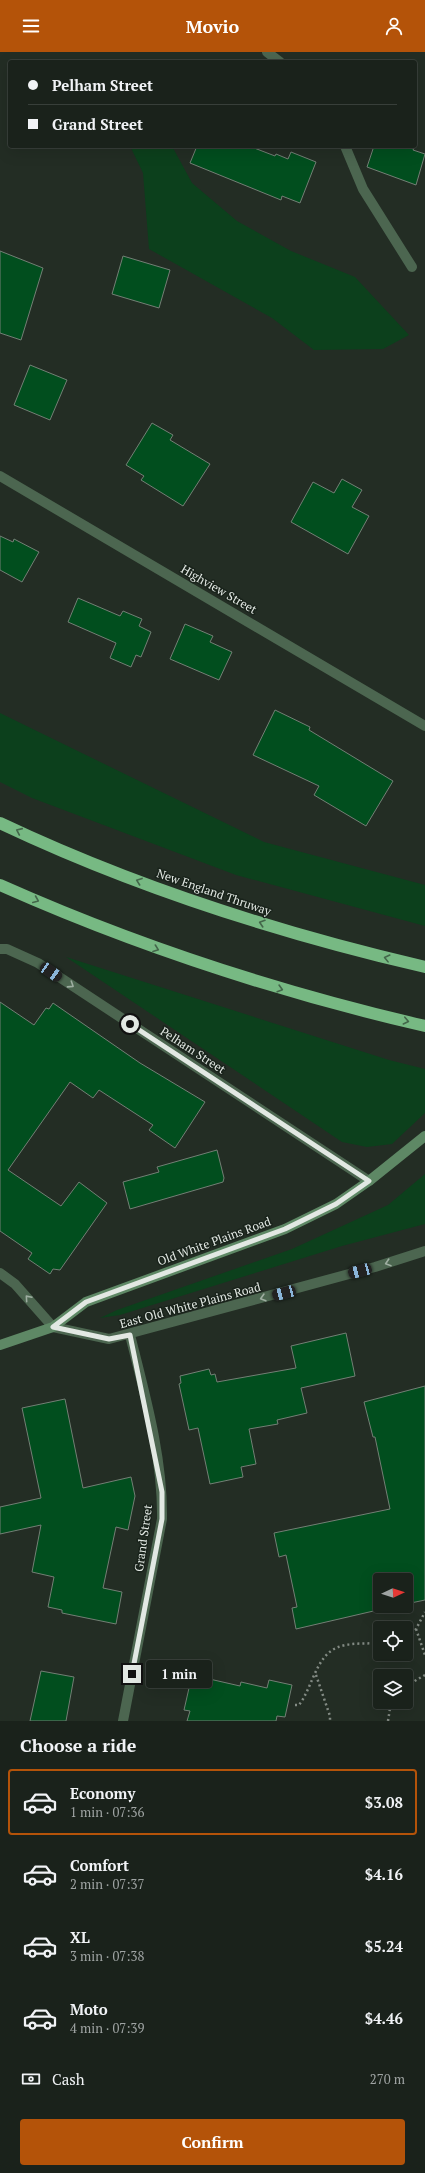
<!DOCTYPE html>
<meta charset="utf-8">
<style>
:root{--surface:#1a221b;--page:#232a24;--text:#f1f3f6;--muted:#9fa4a3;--line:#383f3a;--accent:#b45309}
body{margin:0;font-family:"PT Serif",serif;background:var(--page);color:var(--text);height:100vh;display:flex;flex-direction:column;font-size:15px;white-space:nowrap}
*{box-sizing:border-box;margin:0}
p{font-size:13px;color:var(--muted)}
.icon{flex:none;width:22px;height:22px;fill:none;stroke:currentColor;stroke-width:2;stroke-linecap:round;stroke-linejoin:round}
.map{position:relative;height:1669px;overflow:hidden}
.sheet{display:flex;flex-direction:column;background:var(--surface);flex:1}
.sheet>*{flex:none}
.guide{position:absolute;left:8px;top:8px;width:409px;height:88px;border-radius:4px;box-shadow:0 4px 16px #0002,0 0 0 1px var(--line);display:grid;align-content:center;height:88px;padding:0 20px;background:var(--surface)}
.needle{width:26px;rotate:86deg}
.controls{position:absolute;left:373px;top:1521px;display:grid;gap:8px}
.controls a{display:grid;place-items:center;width:40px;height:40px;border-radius:4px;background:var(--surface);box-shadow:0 4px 16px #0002,0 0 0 1px var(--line);font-size:20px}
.end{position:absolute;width:18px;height:18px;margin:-9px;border:5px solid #e2e8e3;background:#111;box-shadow:0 0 0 2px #111}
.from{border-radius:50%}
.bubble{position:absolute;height:28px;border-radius:4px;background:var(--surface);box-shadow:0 4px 16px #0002,0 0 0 1px var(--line);font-size:13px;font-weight:800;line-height:28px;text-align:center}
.car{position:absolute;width:12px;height:24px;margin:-12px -6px;border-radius:5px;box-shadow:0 0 3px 1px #0007;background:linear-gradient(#222 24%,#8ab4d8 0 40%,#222 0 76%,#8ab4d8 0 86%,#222 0)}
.guide b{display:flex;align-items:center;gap:14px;height:38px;font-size:15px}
.guide b+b{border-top:1px solid var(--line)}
.guide i{width:10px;height:10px;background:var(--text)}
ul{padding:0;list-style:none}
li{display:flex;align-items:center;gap:12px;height:66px;margin:0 8px 6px;padding:0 12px;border:2px solid transparent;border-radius:4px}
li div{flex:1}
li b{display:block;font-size:15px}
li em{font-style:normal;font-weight:800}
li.current{border-color:var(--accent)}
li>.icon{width:36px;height:36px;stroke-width:1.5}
h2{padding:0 20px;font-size:18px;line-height:48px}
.pay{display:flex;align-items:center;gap:10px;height:44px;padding:0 20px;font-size:15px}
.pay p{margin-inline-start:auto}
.action{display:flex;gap:8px;margin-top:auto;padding:8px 20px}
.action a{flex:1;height:46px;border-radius:4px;background:var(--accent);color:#fff;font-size:16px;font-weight:800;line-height:46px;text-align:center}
header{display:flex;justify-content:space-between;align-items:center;height:52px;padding:0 20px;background:var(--accent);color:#fff;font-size:18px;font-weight:800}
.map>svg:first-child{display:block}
</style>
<header><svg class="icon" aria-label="menu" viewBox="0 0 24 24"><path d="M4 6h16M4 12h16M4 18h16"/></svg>Movio<svg class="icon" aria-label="person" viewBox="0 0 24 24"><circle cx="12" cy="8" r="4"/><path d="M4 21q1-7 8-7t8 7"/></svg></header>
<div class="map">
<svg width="425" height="1669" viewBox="0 0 425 1669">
<rect width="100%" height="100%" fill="#232d24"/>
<path fill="#0c401c" d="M130,94h42l20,37 45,38 54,30 64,26 54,58 -26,14 -69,1 -42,-32 -123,-69 -6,-76z
M0,661l264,129 161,43v41l-189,-51 -204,-77 -32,-16z
M66,905l323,103 36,9v44l-33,31 -25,3 -25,-5z
M425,1122v50l-83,22 -222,69 -20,3 17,-8 175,-61 96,-44z"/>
<path fill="#014e1e" stroke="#737f75" d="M197,94h52l26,10 1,-2 12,5 3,-7 25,10 -16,41 -18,-7 -1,4 -91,-37z
M374,94h41l-2,4 12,4 -9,31 -49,-18z
M0,199l43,17 -22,72 -21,-7z
M123,204l47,14 -11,38 -47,-14z
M30,313l37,15 -17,40 -36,-15z
M152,371l21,12 -3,5 40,24 -27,42 -42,-26 3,-4 -18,-11z
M342,427l20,11 -10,17 17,9 -21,38 -57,-32 22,-40 21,11z
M0,484l13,6 1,-3 25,13 -17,30 -22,-12z
M78,546l42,18 3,-5 19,8 -3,7 12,6 -10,25 -5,-2 -5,12 -21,-9 6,-15 -48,-21z
M185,572l28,12 -3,6 22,10 -13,28 -49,-21z
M275,658l35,17 -1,3 84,51 -27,45 -52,-31 5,-9 -66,-31z
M0,950l34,23 12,-17 3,1 4,-6 87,60 65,39 -30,46 -26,-18 4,-5 -54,-35 -6,8 -23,-16 -62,88 53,36 18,-24 28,21 -47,67 -7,-1 -3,5 -22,-15 4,-6 -32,-22z
M217,1098l7,28 -1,4 -93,27 -7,-27 36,-10 -2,-5z
M346,1281l9,43 -54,12 6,25 -30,7 1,4 -29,5 7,35 -15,3 2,10 -33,7 -12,-56 -9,2 -10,-46 2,-1 -1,-7 29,-7 2,6 4,-1 2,8 79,-14 -5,-22z
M425,1334v214l-19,4v-24h-26v26h15l-99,23 -4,-21 5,-1 -11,-52 -7,2 -5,-24 116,-24 -15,-72h-2l-9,-35z
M65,1347l18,89 48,-11 4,19 -7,34 -12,-3 -13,61 19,4 -6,32 -54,-11v-3l-14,-3 6,-30 -22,-5 9,-47 -41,9v-27l41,-9 -19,-90z
M41,1619l33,6 -8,44h-36z
M192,1623l48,11 1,-4 26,6 2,-8 23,5 -7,32 -8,-1 -1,5h-89l3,-10 -6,-1z"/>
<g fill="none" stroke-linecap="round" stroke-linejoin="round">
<path stroke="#838b84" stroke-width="2.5" stroke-dasharray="2 3" stroke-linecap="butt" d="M416,1577l9,26
M406,1590l10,-13 9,-17
M316,1623l14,41v5
M406,1634l19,-11
M295,1653h4c13,-17 17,-48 37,-57 13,-6 31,-4 44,-5
M388,1669l3,-19"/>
<path stroke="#4c6650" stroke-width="10" d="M267,0l13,10
M345,94l18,43 49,78"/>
<path stroke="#4c6650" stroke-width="10" d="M0,424l425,250
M0,897h7l31,14 331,218
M0,1221l15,11 38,43 56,12 266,-72 50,-16
M123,1669l39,-202c1,-61 -17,-124 -32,-184"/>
<path stroke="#5e8865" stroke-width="10" d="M0,1293l53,-18 33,-25 199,-73 51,-25 33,-23 56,-45"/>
<path stroke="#77b983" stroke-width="12" d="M0,771c135,64 279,110 425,144
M0,833c137,61 278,107 425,141"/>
</g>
<defs><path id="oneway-chevron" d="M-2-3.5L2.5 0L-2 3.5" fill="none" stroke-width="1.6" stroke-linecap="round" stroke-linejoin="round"/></defs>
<g stroke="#43664a">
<use href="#oneway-chevron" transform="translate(19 779) rotate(-156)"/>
<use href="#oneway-chevron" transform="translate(139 829) rotate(-160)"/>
<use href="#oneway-chevron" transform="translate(36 848) rotate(23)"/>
<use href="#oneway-chevron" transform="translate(262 871) rotate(-162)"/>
<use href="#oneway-chevron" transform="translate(156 897) rotate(20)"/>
<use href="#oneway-chevron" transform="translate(387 906) rotate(-166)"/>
<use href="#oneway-chevron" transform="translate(280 937) rotate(16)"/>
<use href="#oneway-chevron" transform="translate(406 969) rotate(13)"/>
</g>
<g stroke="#9eaea1">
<use href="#oneway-chevron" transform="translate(71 933) rotate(33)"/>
<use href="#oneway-chevron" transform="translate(388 1211) rotate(162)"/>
<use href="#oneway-chevron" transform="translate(28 1246) rotate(-131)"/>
<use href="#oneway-chevron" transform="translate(263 1246) rotate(164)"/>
</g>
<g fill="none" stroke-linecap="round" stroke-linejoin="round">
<path stroke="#e2e8e3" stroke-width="5" d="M130,972l239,157 -33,23 -51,25 -199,73 -33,25 56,12 21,-4 32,157v27l-30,155"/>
</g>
<g text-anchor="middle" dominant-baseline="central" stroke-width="3" stroke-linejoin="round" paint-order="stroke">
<g font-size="12" fill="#e2e8e3" stroke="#19231b">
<text transform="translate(219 537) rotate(30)">Highview Street</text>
<text transform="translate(214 840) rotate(19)">New England Thruway</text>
<text transform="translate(193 998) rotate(33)">Pelham Street</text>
<text transform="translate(214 1189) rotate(-20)">Old White Plains Road</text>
<text transform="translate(190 1253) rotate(-15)">East Old White Plains Road</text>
<text transform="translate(143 1486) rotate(-82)">Grand Street</text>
</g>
</g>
</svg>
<div class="controls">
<a><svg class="needle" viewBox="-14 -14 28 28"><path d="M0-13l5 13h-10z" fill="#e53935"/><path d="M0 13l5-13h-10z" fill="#9fa4a3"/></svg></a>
<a><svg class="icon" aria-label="locate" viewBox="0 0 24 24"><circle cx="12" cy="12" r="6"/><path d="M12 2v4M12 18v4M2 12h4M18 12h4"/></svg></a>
<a><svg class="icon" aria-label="layers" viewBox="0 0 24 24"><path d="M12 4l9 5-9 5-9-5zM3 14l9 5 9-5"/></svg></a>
</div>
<i class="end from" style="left:130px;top:972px"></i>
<i class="end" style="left:132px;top:1622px"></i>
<div class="bubble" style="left:146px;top:1608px;width:66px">1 min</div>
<i class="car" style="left:51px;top:920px;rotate:124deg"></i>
<i class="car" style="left:360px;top:1219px;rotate:255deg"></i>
<i class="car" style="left:284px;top:1241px;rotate:255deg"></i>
<div class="guide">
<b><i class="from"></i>Pelham Street</b>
<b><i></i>Grand Street</b>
</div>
</div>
<section class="sheet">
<h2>Choose a ride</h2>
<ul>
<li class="current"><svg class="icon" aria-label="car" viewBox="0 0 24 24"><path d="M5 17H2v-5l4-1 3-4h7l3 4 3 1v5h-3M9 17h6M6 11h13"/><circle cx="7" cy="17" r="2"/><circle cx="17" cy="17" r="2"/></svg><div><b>Economy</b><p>1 min · 07:36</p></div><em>$3.08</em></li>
<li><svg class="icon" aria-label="car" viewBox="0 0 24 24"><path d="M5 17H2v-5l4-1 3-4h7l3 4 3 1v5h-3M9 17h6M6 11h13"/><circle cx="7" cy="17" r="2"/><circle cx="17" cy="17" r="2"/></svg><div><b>Comfort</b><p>2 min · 07:37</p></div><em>$4.16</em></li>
<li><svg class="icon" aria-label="car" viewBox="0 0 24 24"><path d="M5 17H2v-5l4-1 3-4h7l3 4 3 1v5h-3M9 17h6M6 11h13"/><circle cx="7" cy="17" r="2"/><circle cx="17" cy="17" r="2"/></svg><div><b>XL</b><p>3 min · 07:38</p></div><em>$5.24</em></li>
<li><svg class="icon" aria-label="car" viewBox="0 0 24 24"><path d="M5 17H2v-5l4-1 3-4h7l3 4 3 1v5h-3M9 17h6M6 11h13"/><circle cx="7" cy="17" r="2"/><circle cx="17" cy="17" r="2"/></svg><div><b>Moto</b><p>4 min · 07:39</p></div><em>$4.46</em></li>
</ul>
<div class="pay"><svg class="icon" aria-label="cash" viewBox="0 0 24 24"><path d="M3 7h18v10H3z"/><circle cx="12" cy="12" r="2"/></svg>Cash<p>270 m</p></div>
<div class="action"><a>Confirm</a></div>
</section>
